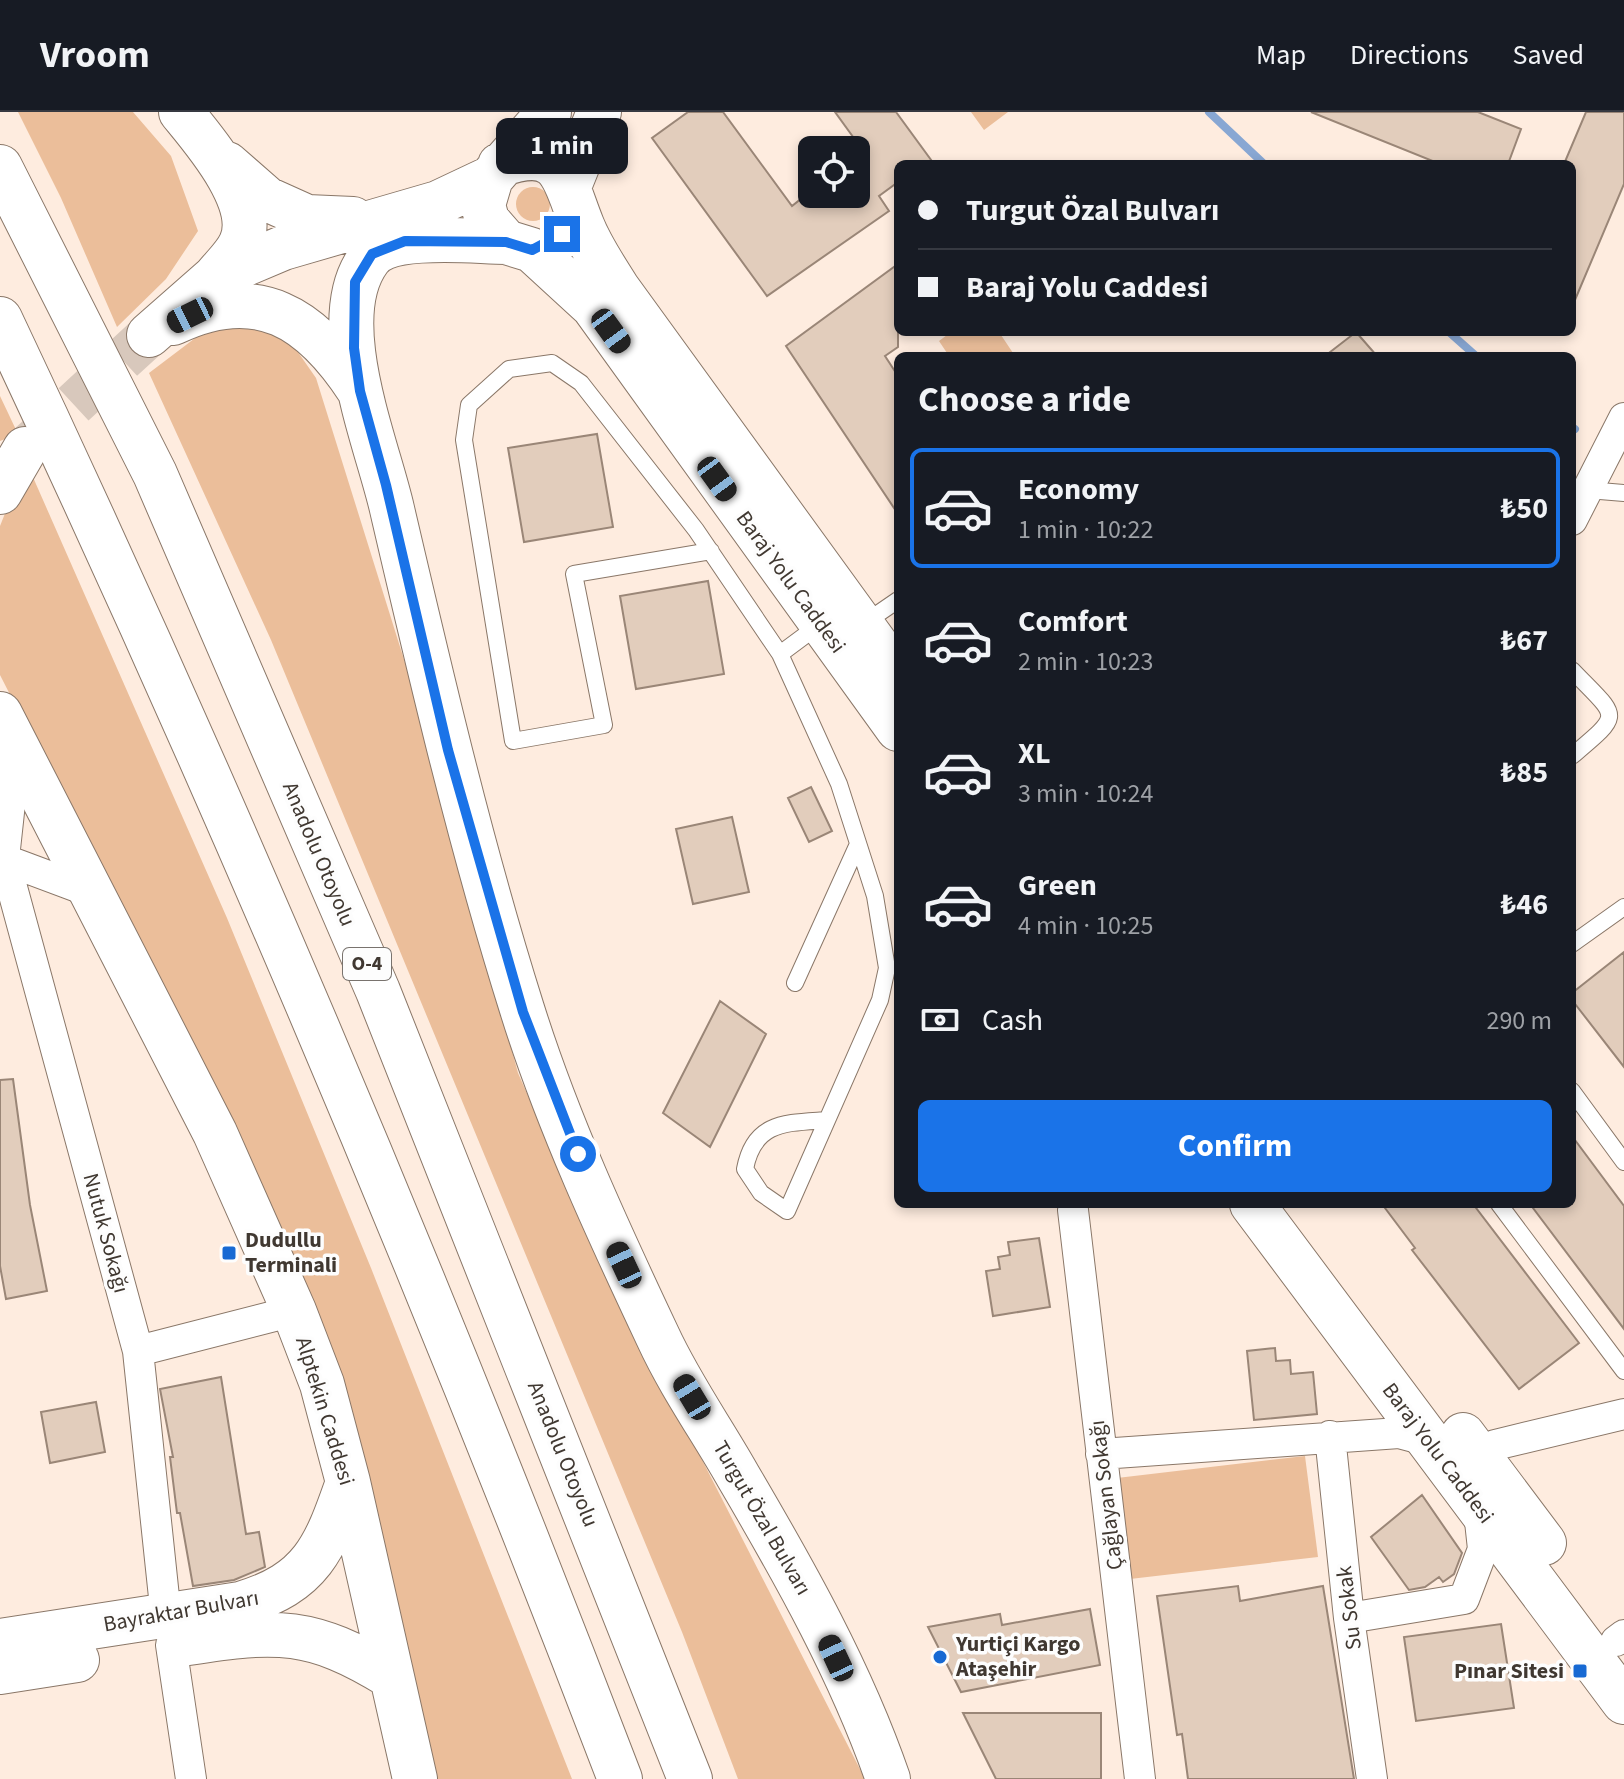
<!DOCTYPE html>
<meta charset="utf-8">
<style>
:root{--surface:#171b24;--page:#242831;--text:#f1f3f6;--muted:#9ea1a6;--line:#363941;--accent:#1a73e8}
body{margin:0;font-family:"Source Sans 3",sans-serif;background:var(--page);color:var(--text);height:100vh;display:flex;flex-direction:column;font-size:30px;white-space:nowrap}
*{box-sizing:border-box;margin:0}
p{font-size:26px;color:var(--muted)}
.icon{flex:none;width:44px;height:44px;fill:none;stroke:currentColor;stroke-width:2;stroke-linecap:round;stroke-linejoin:round}
.map{position:relative;flex:1;overflow:hidden}
.details{position:absolute;left:894px;top:240px;width:682px;height:856px;display:flex;flex-direction:column;background:var(--surface);border-radius:12px;box-shadow:0 4px 12px #0003}
.details>*{flex:none}
.banner{position:absolute;left:894px;top:48px;width:682px;height:176px;border-radius:12px;box-shadow:0 4px 12px #0003;display:grid;align-content:center;height:176px;padding:0 24px;background:var(--surface)}
.buttons{position:absolute;left:798px;top:24px;display:grid;gap:16px}
.buttons a{display:grid;place-items:center;width:72px;height:72px;border-radius:12px;background:var(--surface);box-shadow:0 4px 12px #0003;font-size:40px}
.end{position:absolute;width:36px;height:36px;margin:-18px;border:10px solid #1a73e8;background:#fff;box-shadow:0 0 0 4px #fff}
.from{border-radius:50%}
.bubble{position:absolute;height:56px;border-radius:12px;background:var(--surface);box-shadow:0 4px 12px #0003;font-size:26px;font-weight:700;line-height:56px;text-align:center}
.car{position:absolute;width:24px;height:48px;margin:-24px -12px;border-radius:10px;box-shadow:0 0 6px 2px #0007;background:linear-gradient(#222 24%,#8ab4d8 0 40%,#222 0 76%,#8ab4d8 0 86%,#222 0)}
.banner b{display:flex;align-items:center;gap:28px;height:76px;font-size:30px}
.banner b+b{border-top:2px solid var(--line)}
.banner i{width:20px;height:20px;background:var(--text)}
ul{padding:0;list-style:none}
li{display:flex;align-items:center;gap:24px;height:120px;margin:0 16px 12px;padding:0 8px;border:4px solid transparent;border-radius:12px}
li div{flex:1}
li b{display:block;font-size:30px}
li em{font-style:normal;font-weight:700}
li.selected{border-color:var(--accent)}
li>.icon{width:72px;height:72px;stroke-width:1.5}
h2{padding:0 24px;font-size:36px;line-height:96px}
.pay{display:flex;align-items:center;gap:20px;height:88px;padding:0 24px;font-size:30px}
.pay p{margin-inline-start:auto}
.button{display:flex;gap:16px;margin-top:auto;padding:16px 24px}
.button a{flex:1;height:92px;border-radius:12px;background:var(--accent);color:#fff;font-size:32px;font-weight:700;line-height:92px;text-align:center}
header{display:flex;align-items:center;gap:48px;box-sizing:border-box;height:112px;padding:0 40px;background:var(--surface);border-bottom:2px solid var(--line)}
header strong{font-size:38px}
nav{display:flex;gap:44px;margin-inline-start:auto;font-size:28px}
.map>svg:first-child{display:block}
</style>
<header>
<strong>Vroom</strong>
<nav><a>Map</a><a>Directions</a><a>Saved</a></nav>
</header>
<div class="map">
<svg width="1624" height="1667" viewBox="0 0 1624 1667">
<rect width="100%" height="100%" fill="#feecdf"/>
<path fill="#ebbe9a" d="M18,0h115l38,44 27,75 -32,48 -49,48 -56,-129z
M971,0h37l-24,18z
M516 92a17 17 0 1 1 34 0a17 17 0 1 1-34 0Z
M219,208l58,2 39,56 100,320 102,375 81,185 266,521h-127l-56,-147 -411,-992 -122,-267z
M951,220h48l16,24h-66l-10,-15z
M0,284l18,38 -18,7z
M32,363l195,443 144,350 201,511h-138l-62,-262 -224,-552 -148,-290v-149l10,-25z
M1305,1344l13,101 -188,22 -13,-101z"/>
<g fill="none" stroke-linecap="round" stroke-linejoin="round">
<path stroke="#88a7d3" stroke-width="8" d="M1209,0l55,52
M1449,220l27,24
M1572,315l3,2"/>
</g>
<path fill="#e2cdbc" stroke="#9a8677" stroke-width="2" d="M688,0h35l69,94 15,-12h49v-53l-21,-29h61l38,52h-36v18l-19,14 10,15 -122,85 -115,-158z
M1311,0h167l43,17 -13,35h-68z
M1586,0h38v72l-52,123v-143h-8z
M898,152v83l-13,9 13,20v138l-112,-168z
M1356,220l21,24h-52z
M597,322l16,93 -89,15 -16,-94z
M708,469l16,93 -88,15 -16,-93z
M811,675l21,44 -23,11 -21,-44z
M732,705l17,75 -56,12 -17,-75z
M1624,840v115l-52,-67v-7z
M720,889l46,33 -56,113 -47,-34z
M13,967l17,126 17,86 -41,8 -6,-33v-186z
M1572,1024l52,70v123l-94,-125h42z
M1382,1092h91l106,139 -60,46 -107,-139 3,-2z
M1039,1126l11,69 -57,9 -7,-45 14,-2 -2,-12 12,-2 -2,-13z
M1275,1236l1,13 14,-1 1,14 22,-2 4,42 -63,6 -7,-69z
M221,1265l25,157 13,-2 6,35 -31,13 -41,6 -13,-73h-3l-7,-56h3l-13,-68z
M96,1290l9,50 -55,11 -9,-51z
M1422,1383l40,58 -8,21 -11,8 -4,-5 -14,10 -16,3 -38,-53z
M1238,1474l2,15 83,-15 31,193h-166l-6,-45 -5,1 -20,-139z
M1090,1497l10,56 -139,27 -33,-65 72,-13 2,11z
M1501,1512l13,84 -98,13 -12,-84z
M963,1601h138v66h-105z"/>
<g fill="none" stroke-linecap="round" stroke-linejoin="round">
<path stroke="#d8c8bc" stroke-width="44" stroke-dasharray="44 22" stroke-linecap="butt" d="M25,337l124,-114"/>
<defs>
<path id="lane" d="M1588,378l36,3
M711,439l-137,23 30,151 -91,16 -49,-301 5,-35 40,-36 43,-6 29,20 115,147 84,124
M863,512l35,-24
M819,513l-39,29 59,130 36,112 12,72 -7,32 -93,211 -26,-18 -16,-24c9,-48 41,-46 82,-49
M1572,558c47,49 52,42 0,86
M1572,832l52,-37
M795,871l63,-139
M1572,979l52,71
M1499,1092l125,167"/>
<path id="street" d="M1572,408l52,-102
M16,636l-12,110 134,493 28,265
M0,746l91,34
M1073,1098l67,569
M138,1239l156,-40
M1330,1324l19,182 23,161
M1101,1342l298,-21 79,21 17,-9 129,-31
M1349,1506l115,-19 19,-50 -4,-37
M1616,1529l8,-6
M171,1533l20,134"/>
<path id="secondary" d="M181,0c23,28 78,91 60,131 -5,12 -18,24 -26,34
M549,0l-58,66 -8,27 4,15 19,22 26,8 61,56 305,423
M227,52l40,35 40,18 46,2
M500,53c63,-22 63,13 82,60 9,23 23,43 36,64l280,386
M570,72l29,-72
M506,130c-34,0 -116,-11 -137,17 -45,60 8,184 23,250 39,167 78,335 130,500 35,112 86,222 136,328 22,48 54,93 80,139 57,97 113,196 150,303
M173,211c85,-41 139,-5 186,67
M149,223l66,-58 68,-29 155,-45 53,-25
M0,380l25,-43
M0,602l215,419 79,178 28,73 26,98 67,297
M1252,1092l372,498
M1463,1323l81,108
M0,1529l240,-37c72,-21 85,-56 108,-122
M188,1531c89,-14 124,-15 202,33
M0,1560l77,-12"/>
<path id="highway" d="M0,55l155,307 223,517 312,788
M0,207c226,478 431,966 620,1460"/>
</defs>
<use href="#lane" stroke="#8a7768" stroke-width="18"/>
<use href="#street" stroke="#8a7768" stroke-width="32"/>
<use href="#secondary" stroke="#8a7768" stroke-width="46"/>
<use href="#highway" stroke="#8a7768" stroke-width="46"/>
<use href="#lane" stroke="#fff" stroke-width="16"/>
<use href="#street" stroke="#fff" stroke-width="30"/>
<use href="#secondary" stroke="#fff" stroke-width="44"/>
<use href="#highway" stroke="#fff" stroke-width="44"/>
</g>
<g fill="none" stroke-linecap="round" stroke-linejoin="round">
<path stroke="#1a73e8" stroke-width="10" d="M562,122l-30,16 -26,-8 -101,-1 -33,13 -17,28 -1,66 6,43 26,94 62,265 75,262 55,142"/>
</g>
<g fill="#1769d3" stroke="#fdfdfd" stroke-width="3">
<rect x="221" y="1133" width="16" height="16" rx="4"/>
<circle cx="940" cy="1545" r="8"/>
<rect x="1572" y="1551" width="16" height="16" rx="4"/>
</g>
<g text-anchor="middle" dominant-baseline="central" stroke-width="7" stroke-linejoin="round" paint-order="stroke">
<rect fill="#fdfdfd" stroke="#79736e" stroke-width="2" x="343" y="836" width="48" height="32" rx="6"/>
<g font-size="20" font-weight="bold" fill="#403831">
<text x="367" y="852">O-4</text>
</g>
<g font-size="22" fill="#403831" stroke="#fdfdfd">
<text transform="translate(791 470) rotate(54)">Baraj Yolu Caddesi</text>
<text transform="translate(319 742) rotate(67)">Anadolu Otoyolu</text>
<text transform="translate(106 1121) rotate(75)">Nutuk Sokağı</text>
<text transform="translate(325 1299) rotate(73)">Alptekin Caddesi</text>
<text transform="translate(1438 1341) rotate(53)">Baraj Yolu Caddesi</text>
<text transform="translate(563 1342) rotate(68)">Anadolu Otoyolu</text>
<text transform="translate(1106 1383) rotate(-97)">Çağlayan Sokağı</text>
<text transform="translate(762 1406) rotate(60)">Turgut Özal Bulvarı</text>
<text transform="translate(1349 1496) rotate(-97)">Su Sokak</text>
<text transform="translate(181 1499) rotate(-10)">Bayraktar Bulvarı</text>
</g>
<g font-size="22" font-weight="bold" fill="#403831" stroke="#fdfdfd" text-anchor="start">
<text x="245" y="1128">Dudullu<tspan x="245" dy="25">Terminali</tspan></text>
<text x="956" y="1532">Yurtiçi Kargo<tspan x="956" dy="25">Ataşehir</tspan></text>
<text x="1564" y="1559" text-anchor="end">Pınar Sitesi</text>
</g>
</g>
</svg>
<div class="buttons">
<a><svg class="icon" aria-label="locate" viewBox="0 0 24 24"><circle cx="12" cy="12" r="6"/><path d="M12 2v4M12 18v4M2 12h4M18 12h4"/></svg></a>
</div>
<i class="end from" style="left:578px;top:1042px"></i>
<i class="end" style="left:562px;top:122px"></i>
<div class="bubble" style="left:496px;top:6px;width:132px">1 min</div>
<i class="car" style="left:190px;top:203px;rotate:244deg"></i>
<i class="car" style="left:611px;top:219px;rotate:144deg"></i>
<i class="car" style="left:717px;top:367px;rotate:144deg"></i>
<i class="car" style="left:624px;top:1153px;rotate:335deg"></i>
<i class="car" style="left:692px;top:1285px;rotate:329deg"></i>
<i class="car" style="left:836px;top:1546px;rotate:335deg"></i>
<div class="banner">
<b><i class="from"></i>Turgut Özal Bulvarı</b>
<b><i></i>Baraj Yolu Caddesi</b>
</div>
<section class="details">
<h2>Choose a ride</h2>
<ul>
<li class="selected"><svg class="icon" aria-label="car" viewBox="0 0 24 24"><path d="M5 17H2v-5l4-1 3-4h7l3 4 3 1v5h-3M9 17h6M6 11h13"/><circle cx="7" cy="17" r="2"/><circle cx="17" cy="17" r="2"/></svg><div><b>Economy</b><p>1 min · 10:22</p></div><em>₺50</em></li>
<li><svg class="icon" aria-label="car" viewBox="0 0 24 24"><path d="M5 17H2v-5l4-1 3-4h7l3 4 3 1v5h-3M9 17h6M6 11h13"/><circle cx="7" cy="17" r="2"/><circle cx="17" cy="17" r="2"/></svg><div><b>Comfort</b><p>2 min · 10:23</p></div><em>₺67</em></li>
<li><svg class="icon" aria-label="car" viewBox="0 0 24 24"><path d="M5 17H2v-5l4-1 3-4h7l3 4 3 1v5h-3M9 17h6M6 11h13"/><circle cx="7" cy="17" r="2"/><circle cx="17" cy="17" r="2"/></svg><div><b>XL</b><p>3 min · 10:24</p></div><em>₺85</em></li>
<li><svg class="icon" aria-label="car" viewBox="0 0 24 24"><path d="M5 17H2v-5l4-1 3-4h7l3 4 3 1v5h-3M9 17h6M6 11h13"/><circle cx="7" cy="17" r="2"/><circle cx="17" cy="17" r="2"/></svg><div><b>Green</b><p>4 min · 10:25</p></div><em>₺46</em></li>
</ul>
<div class="pay"><svg class="icon" aria-label="cash" viewBox="0 0 24 24"><path d="M3 7h18v10H3z"/><circle cx="12" cy="12" r="2"/></svg>Cash<p>290 m</p></div>
<div class="button"><a>Confirm</a></div>
</section>
</div>
